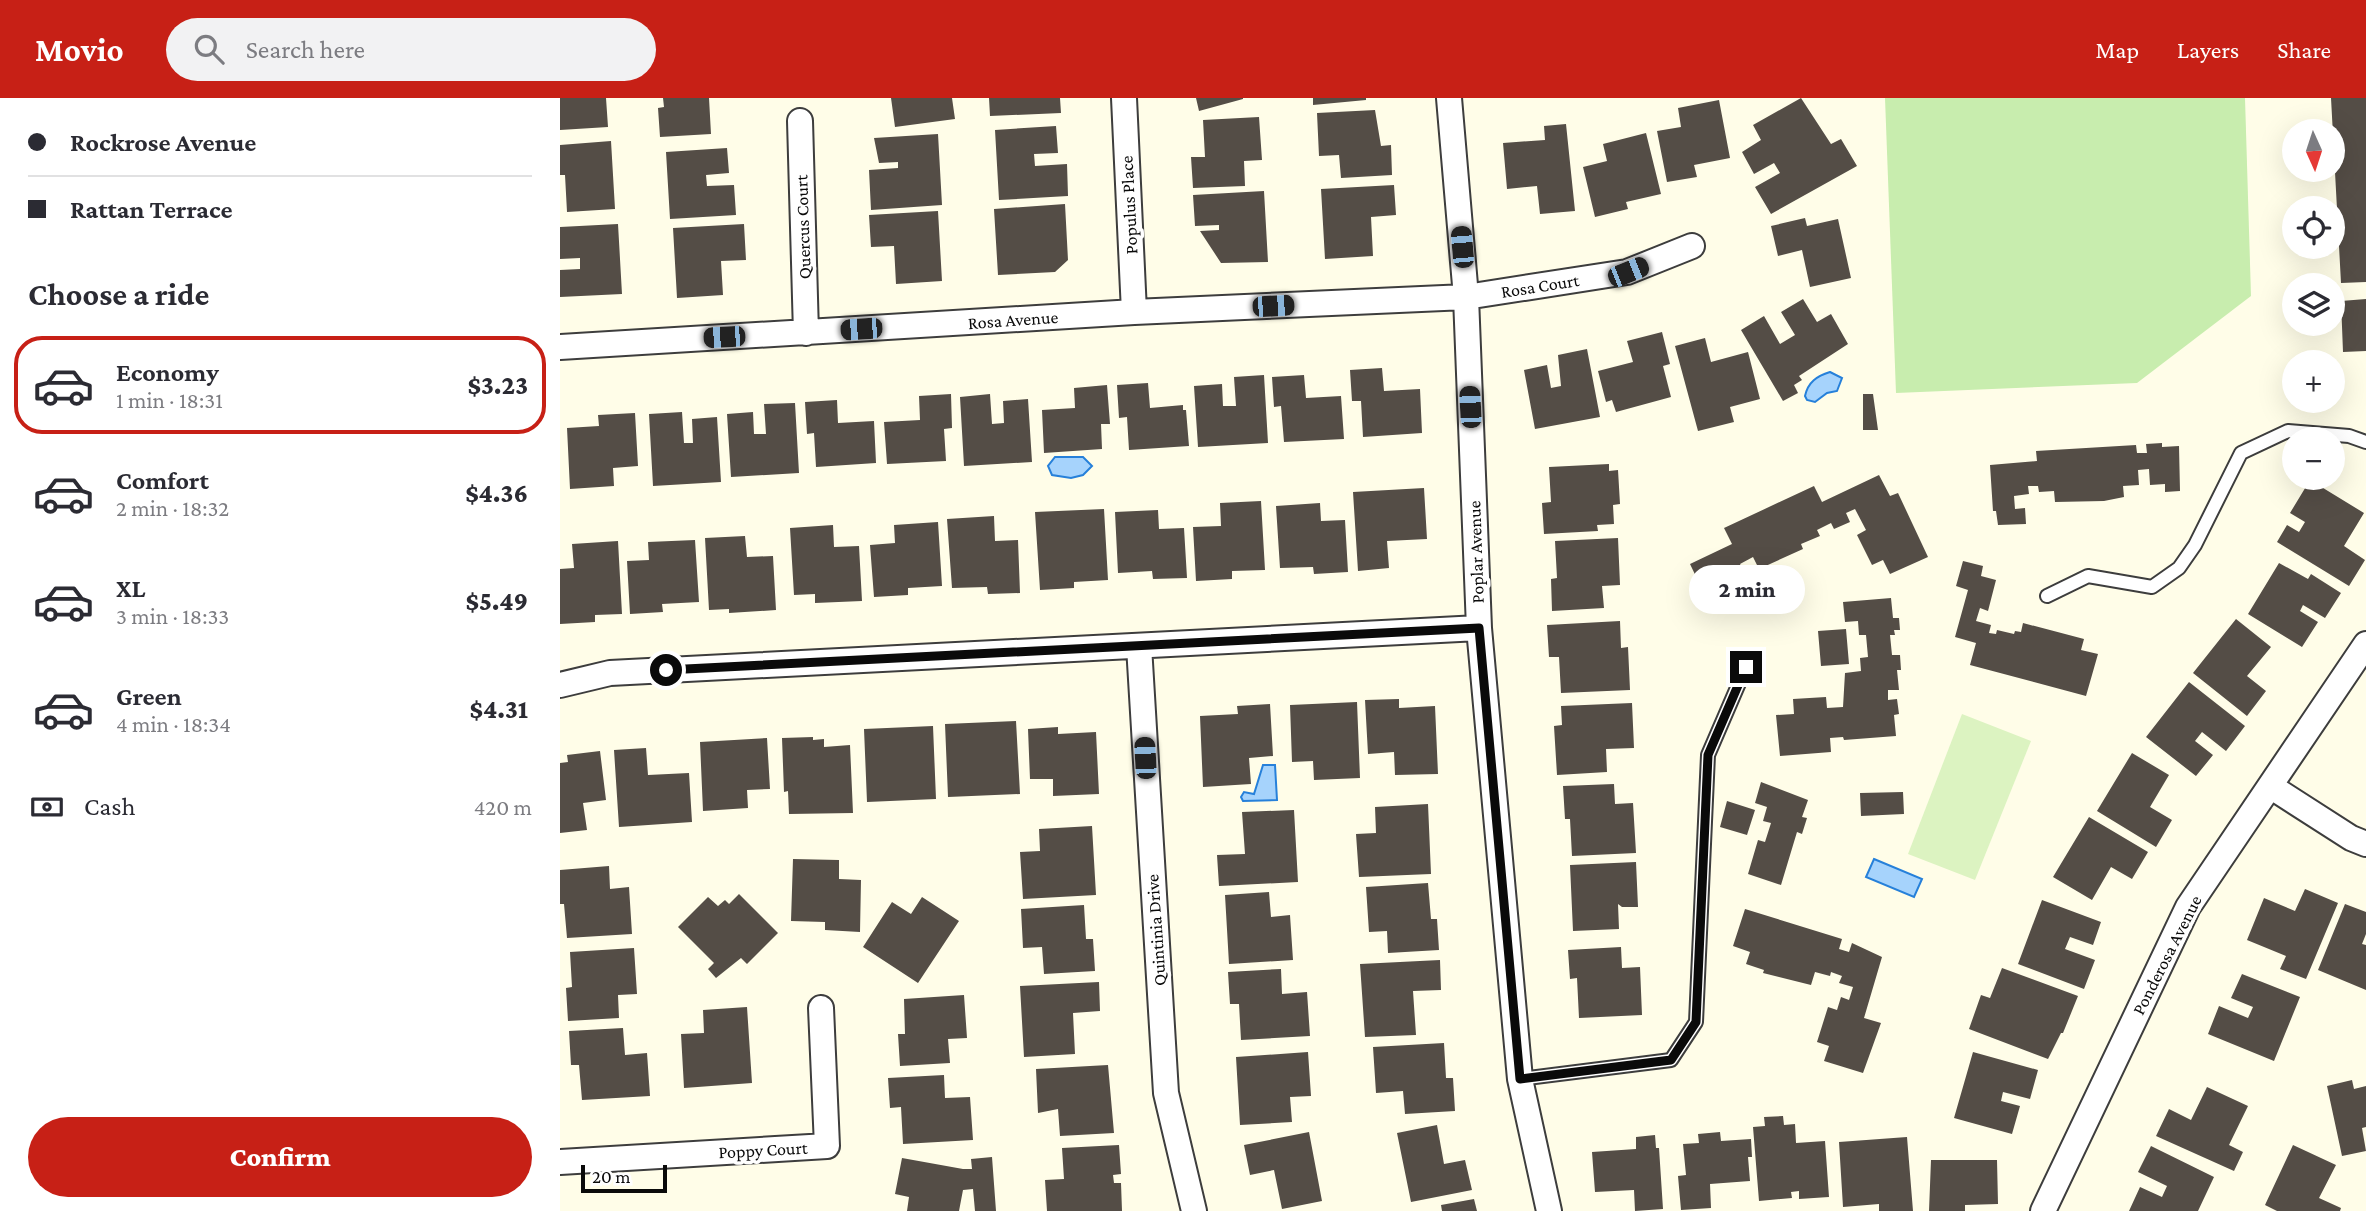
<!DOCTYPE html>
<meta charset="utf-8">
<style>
:root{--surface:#fff;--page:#f2f2f3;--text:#2b2b33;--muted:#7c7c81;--line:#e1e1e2;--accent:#c72016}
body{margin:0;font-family:"Crimson Pro",serif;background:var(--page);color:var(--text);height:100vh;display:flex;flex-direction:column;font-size:26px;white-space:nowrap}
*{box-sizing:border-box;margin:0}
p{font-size:23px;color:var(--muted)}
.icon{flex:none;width:38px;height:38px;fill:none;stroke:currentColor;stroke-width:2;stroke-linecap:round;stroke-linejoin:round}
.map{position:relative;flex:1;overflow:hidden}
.sheet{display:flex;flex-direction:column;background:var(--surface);width:560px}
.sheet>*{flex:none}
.hud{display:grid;align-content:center;height:154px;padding:0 28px;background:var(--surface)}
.needle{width:46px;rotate:177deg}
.controls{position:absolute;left:1722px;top:21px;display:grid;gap:14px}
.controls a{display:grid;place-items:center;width:63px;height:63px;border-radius:50%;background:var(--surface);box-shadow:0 7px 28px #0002;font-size:35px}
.scale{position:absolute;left:21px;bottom:18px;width:86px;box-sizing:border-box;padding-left:7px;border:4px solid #0a0a0a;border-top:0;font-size:19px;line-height:24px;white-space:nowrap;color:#0a0a0a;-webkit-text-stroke:5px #fff;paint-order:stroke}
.end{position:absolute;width:32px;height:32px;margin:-16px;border:9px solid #0a0a0a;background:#fff;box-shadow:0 0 0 4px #fff}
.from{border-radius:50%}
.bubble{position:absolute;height:49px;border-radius:24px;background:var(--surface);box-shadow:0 7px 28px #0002;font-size:23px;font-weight:800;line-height:49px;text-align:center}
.car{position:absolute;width:21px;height:42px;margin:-21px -10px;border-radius:9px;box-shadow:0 0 5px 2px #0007;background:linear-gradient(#222 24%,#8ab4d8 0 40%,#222 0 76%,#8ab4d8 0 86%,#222 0)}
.hud b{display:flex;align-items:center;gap:24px;height:66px;font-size:26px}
.hud b+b{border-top:2px solid var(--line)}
.hud i{width:18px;height:18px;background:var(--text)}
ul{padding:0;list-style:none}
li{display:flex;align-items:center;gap:21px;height:98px;margin:0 14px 10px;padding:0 14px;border:4px solid transparent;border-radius:28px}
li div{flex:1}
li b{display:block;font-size:26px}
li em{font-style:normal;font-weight:800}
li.on{border-color:var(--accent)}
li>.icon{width:63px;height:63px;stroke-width:1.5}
h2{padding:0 28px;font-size:32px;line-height:84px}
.pay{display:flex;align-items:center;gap:18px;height:77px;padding:0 28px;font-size:26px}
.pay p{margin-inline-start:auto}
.button{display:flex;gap:14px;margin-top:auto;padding:14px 28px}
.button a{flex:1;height:80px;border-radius:42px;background:var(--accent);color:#fff;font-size:28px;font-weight:800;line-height:80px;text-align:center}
header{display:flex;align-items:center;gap:42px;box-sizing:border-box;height:98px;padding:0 35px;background:var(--accent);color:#fff}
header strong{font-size:33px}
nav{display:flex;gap:38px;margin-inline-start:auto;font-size:24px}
.search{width:490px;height:63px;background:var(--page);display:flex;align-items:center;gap:18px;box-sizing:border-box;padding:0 24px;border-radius:38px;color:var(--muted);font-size:26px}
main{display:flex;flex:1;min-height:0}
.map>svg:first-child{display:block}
</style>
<header>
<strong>Movio</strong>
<div class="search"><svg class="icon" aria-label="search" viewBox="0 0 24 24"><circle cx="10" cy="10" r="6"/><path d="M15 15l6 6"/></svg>Search here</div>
<nav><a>Map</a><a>Layers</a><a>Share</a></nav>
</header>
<main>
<section class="sheet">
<div class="hud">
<b><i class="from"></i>Rockrose Avenue</b>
<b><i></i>Rattan Terrace</b>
</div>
<h2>Choose a ride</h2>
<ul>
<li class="on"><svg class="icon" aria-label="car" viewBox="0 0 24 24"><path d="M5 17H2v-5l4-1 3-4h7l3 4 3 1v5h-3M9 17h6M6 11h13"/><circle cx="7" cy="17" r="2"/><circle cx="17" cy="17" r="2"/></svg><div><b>Economy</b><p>1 min · 18:31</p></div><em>$3.23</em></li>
<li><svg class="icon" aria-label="car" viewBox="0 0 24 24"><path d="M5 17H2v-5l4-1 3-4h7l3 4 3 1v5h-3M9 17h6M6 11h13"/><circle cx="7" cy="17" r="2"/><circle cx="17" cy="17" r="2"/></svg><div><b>Comfort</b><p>2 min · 18:32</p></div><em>$4.36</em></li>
<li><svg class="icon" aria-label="car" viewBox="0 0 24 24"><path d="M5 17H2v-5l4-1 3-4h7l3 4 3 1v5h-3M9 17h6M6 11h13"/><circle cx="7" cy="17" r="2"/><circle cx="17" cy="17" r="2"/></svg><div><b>XL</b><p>3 min · 18:33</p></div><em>$5.49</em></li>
<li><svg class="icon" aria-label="car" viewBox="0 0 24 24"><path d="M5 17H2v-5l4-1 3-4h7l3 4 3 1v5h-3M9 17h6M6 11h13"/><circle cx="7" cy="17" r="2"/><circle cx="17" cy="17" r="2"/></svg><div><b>Green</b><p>4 min · 18:34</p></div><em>$4.31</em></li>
</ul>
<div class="pay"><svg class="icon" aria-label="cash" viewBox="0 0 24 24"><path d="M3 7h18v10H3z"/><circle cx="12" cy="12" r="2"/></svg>Cash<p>420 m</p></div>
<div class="button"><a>Confirm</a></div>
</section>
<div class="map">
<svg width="1806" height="1113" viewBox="0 0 1806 1113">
<rect width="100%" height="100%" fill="#fffde8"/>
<path fill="#c8edae" d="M1325,0h360l6,198 -114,87 -241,10z"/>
<path fill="#dcf3c1" d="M1402,616l69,27 -56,139 -67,-26z"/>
<path fill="#a6d3fc" stroke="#2680da" stroke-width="2" d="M1270,274l12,6 -5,13 -10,2 -12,9 -8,-2 -2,-4c3,-14 12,-20 25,-24z
M495,359h28l9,9 -9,9 -12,3 -19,-3 -4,-9z
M703,667h12l2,35 -34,1 -2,-4 3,-5 10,2z
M1314,761l48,20 -8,18 -48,-20z"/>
<path fill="#544d46" d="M0,0h46l2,29 -48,3z
M103,0h46l2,36 -51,3 -2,-29 6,-1z
M331,0h61l3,21 -60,8z
M429,0h71l1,15 -71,3z
M636,0h47v1l-44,12z
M753,0h53v2l-53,5z
M1241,0l30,46 10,-5 16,27 -86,48 -16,-27 25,-14 -6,-10 -20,11 -12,-22 19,-12 -8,-15z
M1771,0h35v184l-25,1z
M1159,2l11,58 -36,7 3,12 -30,5 -10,-51 24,-4 -3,-19z
M815,12l6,36 10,-1 1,30 -51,3 -2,-23 -20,1 -2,-43z
M699,19l3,43 -18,1 1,25 -52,2 -2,-31h14l-2,-37z
M1006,26l9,87 -35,3 -3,-28 -30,3 -4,-46 42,-3 -1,-14z
M496,28l2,27 -24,1 1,12 32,-2 1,32 -69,4 -4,-70z
M1086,35l15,61 -35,8 2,7 -33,8 -12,-50 24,-6 -4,-17z
M378,36l4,71 -71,5 -2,-40 29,-2v-6l-19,1 -5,-25z
M51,43l4,68 -48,3 -2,-37h-5v-30z
M167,50l2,25 -23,2 1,11 27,-1 2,30 -66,4 -4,-67z
M834,87l2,30 -25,2 2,39 -48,3 -4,-70z
M704,93l4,71 -47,1 -21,-32 19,-1v-5l-24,1 -2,-31z
M505,106l3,56 -13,12 -57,3 -4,-66z
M378,113l4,70 -46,3 -2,-38 -23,1 -2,-32z
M1245,120l2,8 31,-7 13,59 -41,9 -8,-37 -24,6 -7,-30z
M58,126l4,70 -62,3v-27l20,-1v-11l-20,1v-32z
M184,126l2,36 -25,1 2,34 -46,3 -4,-70z
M1243,201l14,23 14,-8 17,30 -49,32 3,4 -8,5 4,8 -15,8 -42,-71 23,-14 16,28 15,-9 -14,-23z
M1806,201v52l-23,1 -2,-51z
M1102,234l8,32 -7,2 8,31 -55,15 -4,-12 -6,2 -8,-31 35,-9 -6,-21z
M1145,240l6,24 37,-10 12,47 -30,8 4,15 -36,9 -23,-85z
M1027,251l13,68 -65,12 -11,-59 23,-5 4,23 10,-2 -3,-31z
M822,270l2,23 36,-2 2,44 -59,4 -2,-36h-9l-2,-31z
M704,277l4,68 -70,4 -4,-61 28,-2 1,22h13l-2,-29z
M744,277l2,23 35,-2 3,43 -60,3 -3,-36 -7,1 -2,-30z
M588,285l2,25 33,-3v5h3l3,36 -60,4 -2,-33 -8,1 -2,-33z
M547,287l3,39h-9l1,25 -58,4 -2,-43 33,-2 -1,-20z
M391,296l1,34 -8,1 2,32 -59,3 -3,-42 36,-2 -1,-24z
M430,296l2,30 12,-1 -1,-22 25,-2 4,63 -68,4 -4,-69z
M1303,296h10l5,36h-15z
M277,302l1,23 36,-2 2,42 -60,4 -2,-34 -7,1 -2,-32z
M235,305l4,70 -68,4 -4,-63 26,-2 1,22h12l-2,-30z
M122,314l2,31h9l-1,-24 25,-2 4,65 -68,4 -4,-72z
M75,315l3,53 -25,2 1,18 -44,3 -3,-61 32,-2 -1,-11z
M1602,345v4l17,-1 1,45 -15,1v-8l-15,1 -1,-16 -11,1 1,15 -16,1 1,11 -20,4 -49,1 -1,-11 -15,1 -1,-6h-10l1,8 -15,2 1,13 10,-1 1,16 -28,1 -2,-14h-3l-3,-46 47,-4 -1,-10 100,-6 1,8h10l-1,-9z
M1049,366v7l9,-1 2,34 -7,1 1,19 -17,1 1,6 -54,3 -2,-31 9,-1 -2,-35z
M1319,377l11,21 8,-3 30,64 -38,17 -7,-14 -11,5 -15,-30 9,-5 -11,-21 -9,4 4,9 -16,7 -3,-6 -14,7 3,6 -19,8 2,5 -44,20 -6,-12 -13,7 3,6 -9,4 3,7 -14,6 6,14 -17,9 -22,-46 42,-20 -8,-16 90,-42 8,16z
M1750,382l54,33 -20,33 21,14 -16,26 -72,-44 10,-17 12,7 6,-10 -15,-9z
M864,390l3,51 -40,2 2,27 -31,3 -5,-79z
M701,403l4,69 -33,1v8l-36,2 -3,-54 28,-1 -1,-23z
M760,405l1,18 24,-1 3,52 -34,2 -1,-7 -33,1 -4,-62z
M544,411l4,71 -34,2v6l-34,2 -5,-78z
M598,412l1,19 25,-1 3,50 -34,1 -1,-8 -34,2 -3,-61z
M434,418l1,25 23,-1 2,53 -32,1 -1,-7 -35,1 -5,-69z
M378,424l4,64 -34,2v7l-34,2 -4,-52 25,-2 -1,-18z
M273,427l1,22 25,-1 3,55 -47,2v-9l-21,1 -4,-67z
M185,438l2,21 26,-1 3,54 -47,3v-4l-20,1 -4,-72z
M1058,440l2,47 -18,1 2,22 -52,3 -1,-32 6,-1 -2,-37z
M135,442l4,62 -37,2 1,8 -33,2 -3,-53 22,-1 -1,-18z
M58,443l4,73 -27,1v7l-35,2v-55l14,-1 -2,-24z
M1403,463l20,5 -2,10 15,4 -8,31 -8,-3 -4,13 15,4 -2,8 7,1 1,-4 17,4 1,-3 6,1 2,-9 61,16 -3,11 17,4 -12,42 -116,-31 6,-22 -21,-6 13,-47 -12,-4z
M1719,465l29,16 3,-5 30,19 -16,25 -22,-13 -3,6 18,11 -16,25 -54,-33z
M1331,500l2,20h6l1,12h-6l1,5h-5l2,20h8l1,15h-4l2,20h-11v10l9,-1 2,15 -5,1 2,21 -52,4 -1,-3 -13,1 1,14 -51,4 -4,-41 18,-1 -1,-15 33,-2 1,11 16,-1 2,-34 16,-2 -1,-13 8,-1 -2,-22h-7l-1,-14 -13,1 -2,-20z
M1676,521l35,28 -24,29 19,15 -19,25 -54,-43z
M1060,523l1,27 7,-1 2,43 -69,3 -2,-36h-10l-2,-32z
M1286,531l3,35 -28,2 -3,-35z
M1629,584l56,44 -19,25 -24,-19 -7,9 18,14 -17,21 -50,-39z
M839,601v9l36,-2 3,68 -43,1 -1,-23 -26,2 -3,-54z
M797,604l3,76 -46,2 -1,-19 -21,1 -2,-57z
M1072,605l2,45 -28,1 1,23 -50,3 -3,-49 8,-1 -1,-19z
M710,606l3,52 -24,2 2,26 -48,3 -3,-71 38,-2 -1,-8z
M456,623l4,73 -72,3 -3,-73z
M373,628l3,73 -69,3 -3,-73z
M498,629v7l38,-2 3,62 -46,2v-17h-23l-2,-50z
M253,639v3l11,-1v8l26,-2 3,68 -64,1 -1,-23 -4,1 -2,-54z
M207,640l3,51 -23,1 1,18 -45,3 -3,-69z
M86,650l2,27 41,-2 3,49 -73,5 -5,-77z
M40,653l6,49 -23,3 4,27 -27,3v-70l8,-1 -1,-7z
M1572,655l37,22 -19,32 22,13 -16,27 -59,-36z
M1201,684l47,18 -6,17 5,1 -5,16 -5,-2 -16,53 -33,-11 10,-34 7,2 6,-19 -8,-2 4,-14 -12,-4z
M1054,686l1,20 18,-1 3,50 -64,3 -2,-37h-5l-2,-33z
M1343,694l1,22 -43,2 -1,-23z
M1167,703l28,9 -8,25 -27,-8z
M868,706l3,70 -72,3 -3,-43 20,-1 -1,-26z
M734,712l4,72 -79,4 -2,-31 28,-1 -3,-42z
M1529,719l59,35 -16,27 -21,-12 -19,33 -39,-23z
M532,728l4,69 -73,4 -3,-47 20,-1 -1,-22z
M233,761l46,1v19l22,1 -1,52 -35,-2v-8l-34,-1z
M1076,764l2,45h-16l-4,-3 1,25 -46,2 -3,-66z
M49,768l1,23 19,-2 3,47 -65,4 -3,-34h-4v-34z
M868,785l3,36h6l2,31 -51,3 -1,-22 -18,1 -3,-45z
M1745,791l33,14 -32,76 -26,-10 6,-13 -39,-16 17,-42 31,13z
M709,794l2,25 19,-2 3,45 -64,4 -4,-69z
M179,796l39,39 -31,31 -6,-6 -25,20 -8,-9 6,-6 -36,-36 30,-30 10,9 7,-6 4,4z
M362,799l37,24 -41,62 -55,-36 29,-45 19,12z
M1482,802l59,22 -8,23 -23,-8 -5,12 30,11 -11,29 -66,-25z
M1785,806l21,8v22l-4,10 4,1v45l-48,-20z
M524,807l2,34h7l2,32 -51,3 -2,-27 -19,1 -2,-39z
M1185,811l97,30 -3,10 10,3 3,-9 30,14 -18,61 17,5 -18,50 -39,-12 5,-15 -12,-4 11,-35 9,3 4,-13 8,3 4,-13 -14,-4 3,-7 -11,-4 -1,4 -15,-4 -4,13 -48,-12 1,-3 -18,-6 4,-12 -17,-6z
M1061,849l1,21 18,-1 2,48 -63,3 -2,-40 -7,1 -2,-29z
M74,850l3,46 -19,1 1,23 -51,3 -2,-33 6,-1 -2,-35z
M880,862l1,30 -28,1 3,44 -51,2 -5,-73z
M1442,870l76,28 -15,37h-2l-13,26 -79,-30 12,-34 9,3z
M721,871l1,25 25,-2 3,44 -69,4 -2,-36h-9l-2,-32z
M1682,876l58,23 -26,64 -66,-27 11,-28 29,12 5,-11 -22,-9z
M539,884l1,29 -27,2 2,41 -51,3 -4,-71z
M404,897l3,43 -19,1 2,24 -50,3 -2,-32h7l-1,-35z
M187,909l5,76 -68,5 -3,-54 23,-1 -1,-23z
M63,930l2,27 22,-2 3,43 -68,4 -3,-35h-8l-2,-34z
M884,945l2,35h7l2,33 -50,3 -2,-23 -27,2 -3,-46z
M748,954l3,44 -21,1 2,25 -52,3 -4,-68z
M1413,954l65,18 -8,29 -27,-7 -2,9 19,5 -8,28 -58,-16z
M548,967l6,68 -54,3 -2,-27 -20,4 -2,-44z
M384,977l1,23 25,-1 3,43 -70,4 -2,-37 -11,1 -2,-30z
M1792,982l2,9 12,-3v41l-4,1 4,23 -24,5 -15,-70z
M1647,989l41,19 -19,39 14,7 -9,19 -78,-35 13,-27 22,11z
M1223,1018l1,9 11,-1 1,19 29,-2 4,56 -30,2v-8l-8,1 1,6 -33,3 -6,-74 12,-1 -1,-9z
M877,1027l7,39 21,-4 7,30 -61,12 -14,-69z
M749,1034l13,69 -40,8 -8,-39 -24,5 -6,-30z
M1160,1034l1,9 30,-2 1,18h-4l2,24 -40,3 1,24 -30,2 -3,-34 8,-1 -3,-31 16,-1 -1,-9z
M1095,1037l1,13h3l4,61 -28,2 -1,-21 -39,2 -3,-40 44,-3v-12z
M1347,1039l6,74h-34v-7l-36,3 -4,-65z
M559,1047l2,29 -8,1 1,8h7l1,28h-75l-2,-31 19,-1 -2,-31z
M1733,1047l43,20 -17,33 22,10 -1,3h-63l-12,-6z
M1591,1048l63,31 -16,34h-69l11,-24 22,10 5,-11 -29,-14z
M432,1059l4,54h-21l-2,-22 -10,1 -4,21h-52l2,-14 -14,-3 7,-36 61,11h9l-1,-10z
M1371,1062h66l1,44 -33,1v6h-36z
M914,1101l3,12h-35l-1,-6z"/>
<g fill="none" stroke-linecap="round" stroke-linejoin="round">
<defs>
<path id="lane" d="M1487,498l41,-20 64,11 27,-19 16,-23 46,-92 47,-22 61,5 17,6
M960,981l151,-19 25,-38 12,-267 38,-88"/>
<path id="street" d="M564,0l10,214
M889,0l17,199 13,331 41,451 29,132
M240,23l6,212
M0,249l574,-35 332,-15 161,-25 65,-26
M579,548l27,447 28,118
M0,587l50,-12 869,-45
M1710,688l81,52 15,6
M0,1064l267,-16 -6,-138
M1483,1113l145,-304 178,-263"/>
</defs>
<use href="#lane" stroke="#3d3d3d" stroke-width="16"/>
<use href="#street" stroke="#3d3d3d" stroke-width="28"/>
<use href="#lane" stroke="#fff" stroke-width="12"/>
<use href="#street" stroke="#fff" stroke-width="24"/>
</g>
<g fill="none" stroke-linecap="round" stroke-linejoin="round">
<path stroke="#0a0a0a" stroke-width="9" d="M106,572l813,-42 41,451 151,-19 25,-38 12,-267 38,-88"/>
</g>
<g text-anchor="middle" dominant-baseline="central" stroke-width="7" stroke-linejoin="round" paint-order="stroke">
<g font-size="18" fill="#0a0a0a" stroke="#fff">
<text transform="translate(569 107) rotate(-93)">Populus Place</text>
<text transform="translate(243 129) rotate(-92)">Quercus Court</text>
<text transform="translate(980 188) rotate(-9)">Rosa Court</text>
<text transform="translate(453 222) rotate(-4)">Rosa Avenue</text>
<text transform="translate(916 454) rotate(-92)">Poplar Avenue</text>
<text transform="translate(596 832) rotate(-94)">Quintinia Drive</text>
<text transform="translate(1607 857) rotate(-63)">Ponderosa Avenue</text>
<text transform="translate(203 1052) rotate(-3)">Poppy Court</text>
</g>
</g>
</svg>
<div class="controls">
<a><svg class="needle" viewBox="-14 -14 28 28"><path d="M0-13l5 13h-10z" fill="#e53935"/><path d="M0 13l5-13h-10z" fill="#7c7c81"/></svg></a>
<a><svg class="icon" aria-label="locate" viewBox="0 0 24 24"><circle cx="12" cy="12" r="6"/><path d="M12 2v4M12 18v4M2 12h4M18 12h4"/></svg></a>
<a><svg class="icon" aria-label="layers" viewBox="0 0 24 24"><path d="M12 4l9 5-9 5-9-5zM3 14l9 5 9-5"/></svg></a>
<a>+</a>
<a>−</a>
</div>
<div class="scale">20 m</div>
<i class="end from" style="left:106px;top:572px"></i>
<i class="end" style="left:1186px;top:569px"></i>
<div class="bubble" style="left:1129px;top:467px;width:116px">2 min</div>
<i class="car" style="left:902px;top:149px;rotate:355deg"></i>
<i class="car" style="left:1068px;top:174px;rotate:68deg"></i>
<i class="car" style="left:713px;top:208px;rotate:87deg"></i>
<i class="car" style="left:301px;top:231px;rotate:266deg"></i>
<i class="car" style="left:164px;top:239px;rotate:267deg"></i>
<i class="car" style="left:910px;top:309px;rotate:357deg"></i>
<i class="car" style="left:585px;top:660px;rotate:357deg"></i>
</div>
</main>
